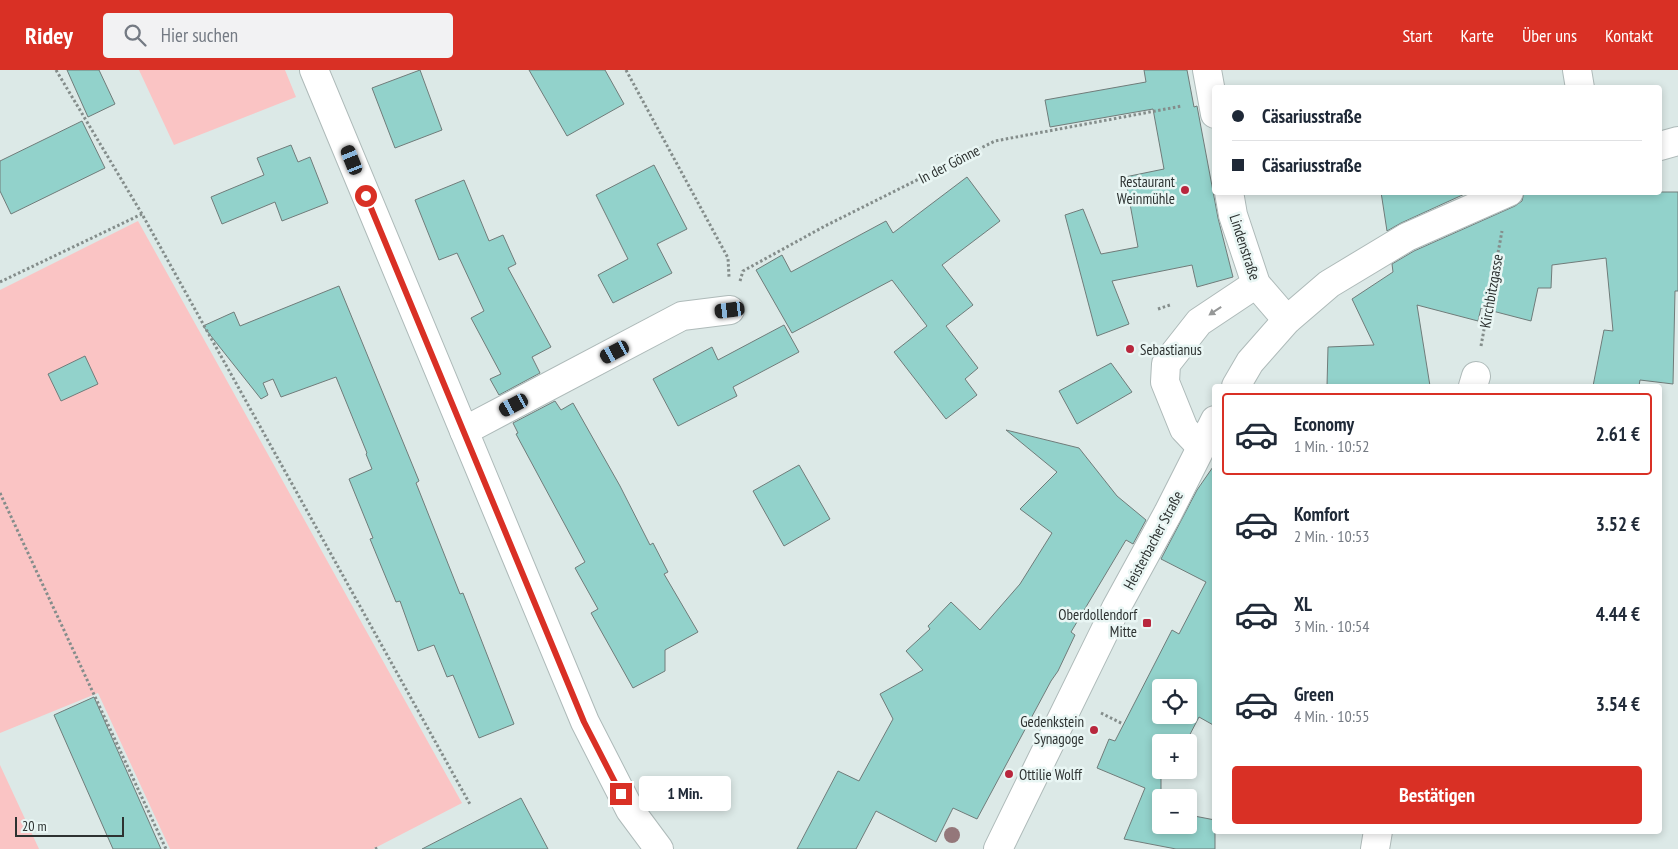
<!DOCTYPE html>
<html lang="de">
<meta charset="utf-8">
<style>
:root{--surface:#fff;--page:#f2f2f3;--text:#1f2937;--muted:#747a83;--line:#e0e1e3;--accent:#d93025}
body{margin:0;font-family:"PT Sans Narrow",sans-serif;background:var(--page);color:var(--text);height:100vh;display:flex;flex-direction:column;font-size:19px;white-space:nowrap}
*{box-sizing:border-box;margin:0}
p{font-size:16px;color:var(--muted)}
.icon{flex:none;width:28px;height:28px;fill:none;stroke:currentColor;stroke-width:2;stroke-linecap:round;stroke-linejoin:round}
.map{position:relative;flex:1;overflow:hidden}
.sheet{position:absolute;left:1212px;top:314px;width:450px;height:450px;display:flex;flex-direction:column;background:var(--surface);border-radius:5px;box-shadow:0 2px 8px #0003}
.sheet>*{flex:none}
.hud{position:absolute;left:1212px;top:15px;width:450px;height:110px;border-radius:5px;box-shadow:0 2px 8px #0003;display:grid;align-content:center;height:110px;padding:0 20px;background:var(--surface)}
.controls{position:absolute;left:1152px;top:609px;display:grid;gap:10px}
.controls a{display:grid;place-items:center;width:45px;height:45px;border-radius:5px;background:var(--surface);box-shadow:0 2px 8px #0003;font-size:25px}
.scale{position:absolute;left:15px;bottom:12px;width:109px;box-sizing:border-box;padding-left:5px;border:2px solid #2d3231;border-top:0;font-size:14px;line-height:18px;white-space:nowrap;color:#2d3231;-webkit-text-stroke:4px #e9f6f4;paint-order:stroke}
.end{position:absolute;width:22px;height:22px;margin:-11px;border:6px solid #d93025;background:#fff;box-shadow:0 0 0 2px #fff}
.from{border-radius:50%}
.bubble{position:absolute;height:35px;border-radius:5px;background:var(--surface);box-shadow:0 2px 8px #0003;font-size:16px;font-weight:600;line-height:35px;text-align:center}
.car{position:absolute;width:15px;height:30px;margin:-15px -8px;border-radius:6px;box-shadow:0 0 4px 1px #0007;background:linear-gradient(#222 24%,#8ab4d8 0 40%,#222 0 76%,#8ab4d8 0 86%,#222 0)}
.hud b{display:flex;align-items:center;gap:18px;height:48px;font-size:19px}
.hud b+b{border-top:1px solid var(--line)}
.hud i{width:12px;height:12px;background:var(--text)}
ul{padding:9px 0 0;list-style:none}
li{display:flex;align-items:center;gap:15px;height:82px;margin:0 10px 8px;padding:0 10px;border:2px solid transparent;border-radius:5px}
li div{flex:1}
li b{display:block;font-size:19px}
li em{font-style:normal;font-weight:600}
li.active{border-color:var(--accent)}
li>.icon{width:45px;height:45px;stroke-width:1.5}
.primary-button{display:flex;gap:10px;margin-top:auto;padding:10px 20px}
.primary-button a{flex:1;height:58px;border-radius:5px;background:var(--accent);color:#fff;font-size:20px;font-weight:600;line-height:58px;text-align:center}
header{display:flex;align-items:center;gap:30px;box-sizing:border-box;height:70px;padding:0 25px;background:var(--accent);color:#fff}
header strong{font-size:24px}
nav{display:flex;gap:28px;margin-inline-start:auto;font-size:18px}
.search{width:350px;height:45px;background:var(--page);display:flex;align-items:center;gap:12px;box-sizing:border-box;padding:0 18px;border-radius:5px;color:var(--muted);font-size:19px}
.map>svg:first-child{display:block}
</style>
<header>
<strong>Ridey</strong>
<div class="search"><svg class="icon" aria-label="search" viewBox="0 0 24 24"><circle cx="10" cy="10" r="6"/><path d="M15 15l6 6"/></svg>Hier suchen</div>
<nav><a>Start</a><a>Karte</a><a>Über uns</a><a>Kontakt</a></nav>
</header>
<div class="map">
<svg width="1678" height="779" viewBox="0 0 1678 779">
<rect width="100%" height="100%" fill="#dce9e7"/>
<path fill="#fac4c4" d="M139,0h146l11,27 -122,48z
M138,151l324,582 -89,46h-203l-72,-156 -98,40v-443z
M0,695l39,84h-39z"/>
<path fill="#92d2cb" stroke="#707c7a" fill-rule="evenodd" d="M67,0h32l16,34 -27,13z
M420,0l22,60 -47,18 -23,-60z
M529,0h76l19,34 -57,32z
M1144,0h43l7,37 3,-1 21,112 15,59 -36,10 -5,-22 -80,16 17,43 -32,12 -32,-121 18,-6 18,45 37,-7 -13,-70 39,-8 -11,-60 -103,18 -5,-27 101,-18z
M82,51l23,47 -94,46 -11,-23v-30z
M291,75l7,17 12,-5 18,46 -46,18 -7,-19 -53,22 -11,-27 53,-22 -7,-17z
M654,95l33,64 -30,15 15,29 -59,30 -15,-28 30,-16 -32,-64z
M967,107l33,44 -58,44 31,40 -27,21 32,42 -13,11 12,16 -31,24 -52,-67 33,-26 -35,-46 -100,53 -36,-63 26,-15 9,17 95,-51 7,12z
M464,110l25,61 14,-6 13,29 -8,4 43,79 -19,10 8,16 -41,22 -9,-16 11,-5 -30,-56 13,-7 -27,-58 -18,7 -24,-60z
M1381,122h88l-68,31 -14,8z
M1524,122h154v99h-3l-2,93 -33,-4 -1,6h-46l11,-56 9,1 -7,-73 -54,7 -1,23h-13l-7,33 -50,-13 -3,13 -61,-16 13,81h-103l1,-39 46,-2 -22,-46 41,-27 -1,-8 22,-13 101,-45 7,-5z
M339,216l80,195 -3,2 44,111 3,-1 51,131 -35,14 -26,-63 -6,2 -13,-32 -16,6 -18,-50 -4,1 -26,-63 3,-1 -24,-59 23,-10 -6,-15 1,-1 -31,-76 -55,20 -8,-18 -10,4 5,12 -7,4 -58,-73 31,-14 6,14z
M784,255l15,27 -66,35 4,9 -59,30 -25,-47 59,-32 6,13z
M85,286l13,28 -37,17 -13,-27z
M1111,293l21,29 -55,32 -18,-33z
M555,331l6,9 12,-7 47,83 30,59 3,-2 15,29 -4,2 34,58 -33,18v21l-32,17 -42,-75 7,-4 -23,-41 10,-6 -69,-128 2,-1 -5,-10z
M1006,360l73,18 38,48 29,24 -13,24 -7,-4 -55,92 4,3 -17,36 -7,10 -74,138 -24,-11 -17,34 -60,-31 -20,38h-59l41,-78 21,10 34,-62 -13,-25 43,-24 -17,-19 24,-22 -2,-3 23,-24 29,28 40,-46 32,-51 -32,-24 37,-37z
M1215,394v262l-16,-9 -13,25h-25v83h28v-10l26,5v29h-39l-52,-10 21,-51 -48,-20 12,-29 6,2 57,-111 7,4 27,-52 -45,-23 36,-69zM1161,618h28v27h-28z
M799,395l31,54 -46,27 -31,-55z
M94,627l67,152h-48l-59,-134z
M521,728l27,51h-126z"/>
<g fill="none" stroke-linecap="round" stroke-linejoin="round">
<defs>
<path id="minor" d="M1207,0l8,44
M1577,0l3,18
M1229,122l4,23 23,69 31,36
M1473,316l3,-10
M464,361l218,-115 48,-6
M1201,377l-17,-18 -19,-47 1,-18 33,-42 57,-38
M1375,779l3,-18"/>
<path id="major" d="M314,0l271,652 45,88 29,39
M1660,76l18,-5
M1236,316l14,-24 37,-42 42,-36 78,-47 102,-45
M998,779l118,-241 52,-95 47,-93"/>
</defs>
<use href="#minor" stroke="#aebab9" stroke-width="30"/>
<use href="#major" stroke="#aebab9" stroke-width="30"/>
<path stroke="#848d8b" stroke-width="3" stroke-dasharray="2.5 2.5" stroke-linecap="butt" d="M56,0l86,144 329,592
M626,0l102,188 1,19
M740,211l3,-10 82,-45 170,-85 187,-35
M0,212l142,-68
M1158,239l12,-4
M1481,276l21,-115
M0,423l166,356
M1101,643l22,11
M375,779l3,-1"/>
<use href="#minor" stroke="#fff" stroke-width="28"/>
<use href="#major" stroke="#fff" stroke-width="28"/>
</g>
<circle fill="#94777a" cx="952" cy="765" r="8"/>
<defs><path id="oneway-solid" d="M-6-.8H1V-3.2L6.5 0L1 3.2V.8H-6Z" transform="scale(1.25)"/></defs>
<use fill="#969898" href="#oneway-solid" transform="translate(1215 241) rotate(146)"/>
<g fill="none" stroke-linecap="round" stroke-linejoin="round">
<path stroke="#d93025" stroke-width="6" d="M366,126l218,526 37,72"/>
</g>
<g fill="#b8273d" stroke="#e9f6f4" stroke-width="2">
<circle cx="1185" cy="120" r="5"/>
<circle cx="1130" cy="279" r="5"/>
<rect x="1142" y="548" width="10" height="10" rx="2.5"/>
<circle cx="1094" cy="660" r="5"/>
<circle cx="1009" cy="704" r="5"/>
</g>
<g text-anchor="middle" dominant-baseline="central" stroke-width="5" stroke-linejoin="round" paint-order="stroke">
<g font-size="15" fill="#2d3231" stroke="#e9f6f4">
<text transform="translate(949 94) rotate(-27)">In der Gönne</text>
<text transform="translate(1245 177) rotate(72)">Lindenstraße</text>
<text transform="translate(1491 221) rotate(-80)">Kirchbitzgasse</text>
<text transform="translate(1153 470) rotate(-62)">Heisterbacher Straße</text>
</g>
<g font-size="15" fill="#2d3231" stroke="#e9f6f4" text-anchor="end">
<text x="1175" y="111">Restaurant<tspan x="1175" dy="17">Weinmühle</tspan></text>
<text x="1140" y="279" text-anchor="start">Sebastianus</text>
<text x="1137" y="544">Oberdollendorf<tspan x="1137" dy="17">Mitte</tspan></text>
<text x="1084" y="651">Gedenkstein<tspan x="1084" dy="17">Synagoge</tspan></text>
<text x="1019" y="704" text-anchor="start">Ottilie Wolff</text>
</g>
</g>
</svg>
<div class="controls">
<a><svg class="icon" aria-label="locate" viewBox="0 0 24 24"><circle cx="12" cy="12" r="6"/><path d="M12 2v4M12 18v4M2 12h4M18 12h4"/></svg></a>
<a>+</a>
<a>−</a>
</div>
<div class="scale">20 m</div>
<i class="end from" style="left:366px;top:126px"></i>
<i class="end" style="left:621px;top:724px"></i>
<div class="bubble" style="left:639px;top:706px;width:92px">1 Min.</div>
<i class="car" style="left:352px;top:90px;rotate:338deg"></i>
<i class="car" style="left:730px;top:240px;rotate:263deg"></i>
<i class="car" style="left:615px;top:282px;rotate:242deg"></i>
<i class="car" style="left:514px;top:335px;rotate:242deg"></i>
<div class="hud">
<b><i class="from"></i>Cäsariusstraße</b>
<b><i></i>Cäsariusstraße</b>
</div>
<section class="sheet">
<ul>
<li class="active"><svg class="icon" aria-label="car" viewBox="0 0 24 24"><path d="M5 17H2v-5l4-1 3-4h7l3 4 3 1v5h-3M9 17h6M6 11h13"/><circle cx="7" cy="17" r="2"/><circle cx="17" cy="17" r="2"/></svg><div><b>Economy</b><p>1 Min. · 10:52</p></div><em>2.61 €</em></li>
<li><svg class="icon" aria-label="car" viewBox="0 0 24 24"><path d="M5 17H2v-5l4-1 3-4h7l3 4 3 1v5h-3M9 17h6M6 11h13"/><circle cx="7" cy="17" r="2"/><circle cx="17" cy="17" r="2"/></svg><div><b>Komfort</b><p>2 Min. · 10:53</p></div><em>3.52 €</em></li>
<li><svg class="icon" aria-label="car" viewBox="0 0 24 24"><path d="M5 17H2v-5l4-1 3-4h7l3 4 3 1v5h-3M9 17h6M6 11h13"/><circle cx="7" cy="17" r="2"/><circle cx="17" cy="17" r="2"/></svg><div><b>XL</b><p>3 Min. · 10:54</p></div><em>4.44 €</em></li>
<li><svg class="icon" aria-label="car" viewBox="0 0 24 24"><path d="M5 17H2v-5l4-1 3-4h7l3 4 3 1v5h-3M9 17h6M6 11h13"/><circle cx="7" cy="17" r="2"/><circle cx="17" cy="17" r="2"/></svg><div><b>Green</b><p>4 Min. · 10:55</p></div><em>3.54 €</em></li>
</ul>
<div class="primary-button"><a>Bestätigen</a></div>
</section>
</div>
